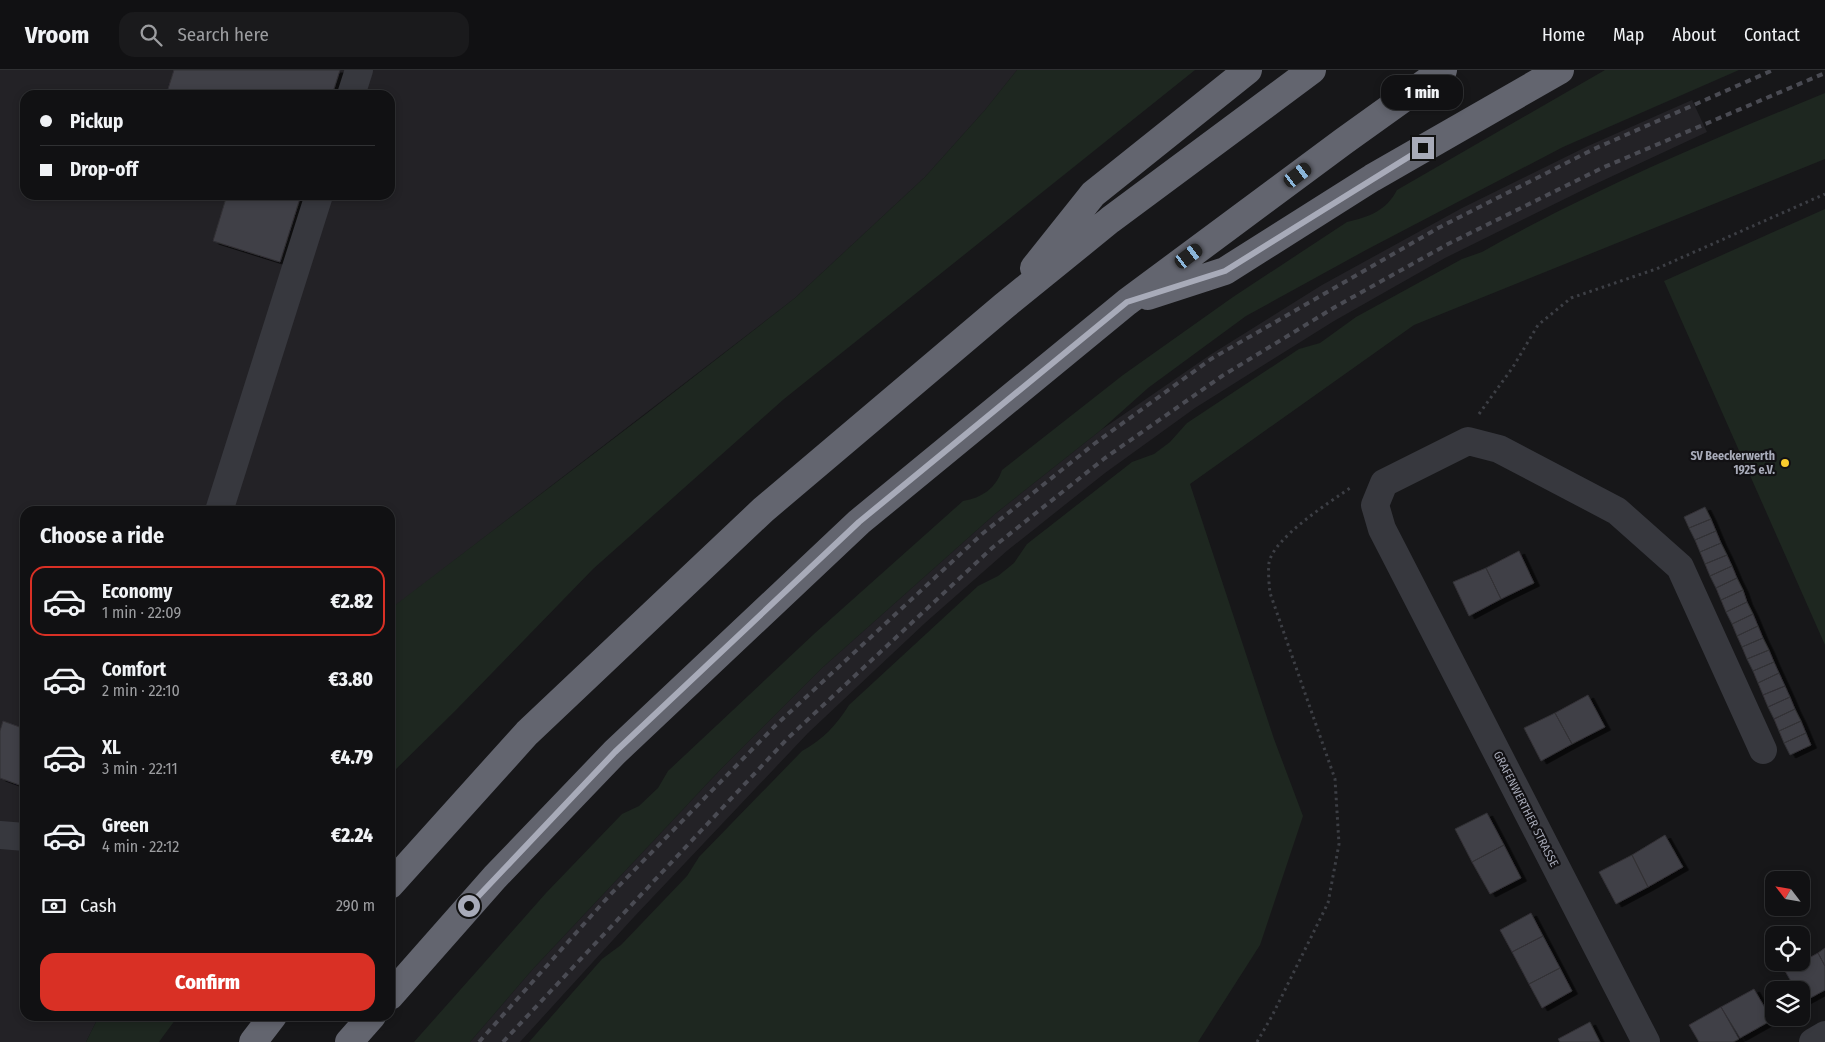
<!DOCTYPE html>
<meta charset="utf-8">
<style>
:root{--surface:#111113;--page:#1a1a1c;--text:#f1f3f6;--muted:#9c9da0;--line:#303133;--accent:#d93025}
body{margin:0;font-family:"Fira Sans Condensed",sans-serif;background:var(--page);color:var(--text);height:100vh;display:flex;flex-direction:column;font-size:19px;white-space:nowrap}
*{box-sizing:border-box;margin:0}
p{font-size:16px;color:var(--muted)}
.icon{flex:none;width:28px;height:28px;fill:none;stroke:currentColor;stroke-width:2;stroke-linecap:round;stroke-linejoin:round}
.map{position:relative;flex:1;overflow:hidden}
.sheet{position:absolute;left:20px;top:436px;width:375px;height:515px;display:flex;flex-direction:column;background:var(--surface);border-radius:15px;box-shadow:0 2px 8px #0003,0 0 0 1px var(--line)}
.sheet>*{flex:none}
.banner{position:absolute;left:20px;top:20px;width:375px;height:110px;border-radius:15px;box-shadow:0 2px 8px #0003,0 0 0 1px var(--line);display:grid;align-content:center;height:110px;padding:0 20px;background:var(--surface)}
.needle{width:32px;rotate:301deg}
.buttons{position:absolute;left:1765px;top:801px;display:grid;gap:10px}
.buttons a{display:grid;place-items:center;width:45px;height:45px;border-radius:10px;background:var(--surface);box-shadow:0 2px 8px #0003,0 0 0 1px var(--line);font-size:25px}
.end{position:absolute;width:22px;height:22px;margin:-11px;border:6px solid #a8abb9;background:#111;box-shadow:0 0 0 2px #111}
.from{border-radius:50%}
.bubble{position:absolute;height:35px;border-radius:15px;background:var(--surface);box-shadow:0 2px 8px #0003,0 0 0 1px var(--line);font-size:16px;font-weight:800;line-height:35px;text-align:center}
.car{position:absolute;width:15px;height:30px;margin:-15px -8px;border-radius:6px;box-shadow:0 0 4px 1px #0007;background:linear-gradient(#222 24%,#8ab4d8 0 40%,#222 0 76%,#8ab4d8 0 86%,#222 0)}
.banner b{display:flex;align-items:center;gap:18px;height:48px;font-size:19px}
.banner b+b{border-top:1px solid var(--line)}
.banner i{width:12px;height:12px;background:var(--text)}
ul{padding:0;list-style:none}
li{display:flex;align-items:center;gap:15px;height:70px;margin:0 10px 8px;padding:0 10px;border:2px solid transparent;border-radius:15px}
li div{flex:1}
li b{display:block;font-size:19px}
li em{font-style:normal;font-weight:800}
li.on{border-color:var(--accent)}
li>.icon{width:45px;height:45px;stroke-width:1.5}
h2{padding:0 20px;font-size:22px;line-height:60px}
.pay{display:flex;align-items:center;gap:12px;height:55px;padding:0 20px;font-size:19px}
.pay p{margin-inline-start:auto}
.button{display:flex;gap:10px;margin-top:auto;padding:10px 20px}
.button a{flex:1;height:58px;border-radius:15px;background:var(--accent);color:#fff;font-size:20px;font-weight:800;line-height:58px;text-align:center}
header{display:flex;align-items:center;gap:30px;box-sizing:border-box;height:70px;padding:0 25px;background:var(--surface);border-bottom:1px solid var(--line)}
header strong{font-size:24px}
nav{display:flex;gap:28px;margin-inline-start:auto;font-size:18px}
.search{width:350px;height:45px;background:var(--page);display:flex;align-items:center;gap:12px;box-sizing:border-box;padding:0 18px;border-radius:15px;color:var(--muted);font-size:19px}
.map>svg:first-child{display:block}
</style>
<header>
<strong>Vroom</strong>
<div class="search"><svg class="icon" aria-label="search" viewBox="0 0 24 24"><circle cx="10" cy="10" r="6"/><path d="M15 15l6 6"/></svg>Search here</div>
<nav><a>Home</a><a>Map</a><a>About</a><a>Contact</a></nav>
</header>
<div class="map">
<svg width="1825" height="972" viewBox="0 0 1825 972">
<defs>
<filter id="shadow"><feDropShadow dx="5.5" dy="3" stdDeviation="0" flood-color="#0009"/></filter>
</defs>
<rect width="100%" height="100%" fill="#171719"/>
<path fill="#232226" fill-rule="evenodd" d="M0,0h1017l-32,40 -60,67 -130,121 -405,312v-99h-365v505h74l-13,26h-86zM25,25h365v100h-365z
M1692,30l15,32 -118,55 -144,71 -111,63 -139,87 -90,65 -97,77 -83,73 -117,110 -175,185 -113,124h-50l62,-72 187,-199 103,-103 173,-154 106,-84 109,-75 112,-70 140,-77 126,-62z"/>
<path fill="#1e2720" d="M1017,0h178l-411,329 -191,170 -138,142 -65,64v-166l256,-195 149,-116 130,-121 60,-67z
M1605,0h134l-176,77 -197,103 -120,66 -98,72 -47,42 -106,84 -173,154 -103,103 -187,199 -62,72h-56l132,-149 76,-79 17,-8 19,-18 10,-17 146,-137 149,-133c19,-3 33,-13 39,-31l121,-95 110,-78 114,-75c22,-5 39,-11 50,-32z
M1825,23v66l-411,166 -224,159 84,255 29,77 -43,129 -62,97h-669l73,-83 19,-14 66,-69 12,-19 103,-106c21,-12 34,-25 47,-46l129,-119 20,-10 16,-13 13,-19 105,-82 22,-8 16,-12 17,-19 112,-74 21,-6 36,-26 106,-58 20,-7c110,-62 226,-111 343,-159z
M1825,139v436l-161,-364z
M99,946h79l-19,26h-73z"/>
<path fill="#414046" stroke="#313035" filter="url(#shadow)" d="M174,0h166l-8,25h-143l-21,-6z
M227,125h74l-21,67 -67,-21z
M1705,437l6,12 -22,9 -5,-11z
M1711,449l5,12 -21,9 -6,-12z
M1716,461l5,12 -21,9 -5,-12z
M1721,473l6,12 -22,9 -5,-12z
M1519,481l15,32 -33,16 -15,-31z
M1727,485l5,11 -22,10 -5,-12z
M1732,496l5,12 -21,10 -6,-12z
M1486,498l15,31 -32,17 -16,-34z
M1737,508l6,12 -22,10 -5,-12z
M1743,520l4,12 -21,10 -5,-12z
M1747,532l6,12 -21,10 -6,-12z
M1753,544l5,12 -21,10 -5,-12z
M1758,556l5,12 -21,9 -5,-11z
M1763,568l6,12 -22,9 -5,-12z
M1769,580l5,12 -21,9 -6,-12z
M1774,592l5,11 -21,10 -5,-12z
M1779,603l6,13 -22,9 -5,-12z
M1785,616l5,11 -22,10 -5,-12z
M1588,625l17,32 -33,17 -17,-31z
M1790,627l5,12 -21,10 -6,-12z
M1795,639l6,12 -22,10 -5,-12z
M1555,643l17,31 -31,17 -17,-33z
M3,651l22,8v58l-25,-9v-47z
M1801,651l5,12 -22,10 -5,-12z
M1806,663l5,12 -21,10 -6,-12z
M1487,743l17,32 -32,17 -17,-33z
M1665,765l18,32 -35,20 -16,-32z
M1504,775l17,33 -31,16 -18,-32z
M1632,785l16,32 -32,17 -17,-32z
M1531,843l12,23 -31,16 -12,-22z
M1543,866l17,32 -31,16 -17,-32z
M1825,878v18l-7,-13z
M1818,883l7,13v24l-22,12 -2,-12h-5l-11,-19z
M1560,898l12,23 -30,17 -13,-24z
M1754,919l18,31 -32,18 -19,-31z
M1721,937l18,32 -6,3h-34l-10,-17z
M1590,952l10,20h-40l-2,-3z"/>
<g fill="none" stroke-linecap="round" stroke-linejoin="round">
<path stroke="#3d3f45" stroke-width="3" stroke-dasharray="2.5 4" stroke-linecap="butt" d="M1479,344l34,-47 25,-42 33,-27 85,-29 169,-75
M1257,972l15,-26 56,-113 11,-59 -4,-65 -65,-186c-1,-9 -2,-21 -1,-30 4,-25 61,-61 81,-75"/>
<path stroke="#37383e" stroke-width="28" d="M351,25l8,-25
M219,441l100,-316
M0,765l25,2
M1646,972l-264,-513 -7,-24 9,-22 84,-42 31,8 118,62 63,56 83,183
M1813,972l12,-7"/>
<path stroke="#63656f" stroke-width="28" d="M1034,198l59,-74 155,-124
M1148,226l77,-25 147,-93 188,-108
M390,815l137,-152 236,-223 241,-204 106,-86 202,-150
M390,926l105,-119 120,-125 244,-230 268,-220 217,-161 99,-71
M253,972l20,-26
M349,972l23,-26"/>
<path stroke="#4a4b53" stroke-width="4" stroke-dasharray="6 5" stroke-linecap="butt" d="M479,972l129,-145 168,-172 206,-191 112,-90 117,-85 229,-132 154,-78 179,-79
M503,972l284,-303 205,-191 113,-90 117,-82 113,-69 113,-63 154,-76 223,-95"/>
</g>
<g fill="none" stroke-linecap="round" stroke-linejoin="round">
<path stroke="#a8abb9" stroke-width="6" d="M469,836l146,-154 244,-230 268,-220 98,-31 198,-123"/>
</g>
<circle fill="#facc2d" stroke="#121114" stroke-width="2" cx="1785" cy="393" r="5"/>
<g text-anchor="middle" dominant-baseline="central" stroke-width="4.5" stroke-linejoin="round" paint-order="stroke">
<g font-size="12" font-weight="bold" fill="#a8abb9" stroke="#121114" text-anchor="end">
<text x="1775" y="386">SV Beeckerwerth<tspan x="1775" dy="14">1925 e.V.</tspan></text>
</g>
<g font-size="12" fill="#a8abb9" stroke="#121114">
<text transform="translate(1526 739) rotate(63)">GRAFENWERTHER STRASSE</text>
</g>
</g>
</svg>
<div class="buttons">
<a><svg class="needle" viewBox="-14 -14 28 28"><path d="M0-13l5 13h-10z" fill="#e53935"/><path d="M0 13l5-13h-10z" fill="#9c9da0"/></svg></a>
<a><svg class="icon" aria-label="locate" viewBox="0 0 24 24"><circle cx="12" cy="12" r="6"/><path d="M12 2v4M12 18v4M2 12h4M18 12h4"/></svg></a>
<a><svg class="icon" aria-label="layers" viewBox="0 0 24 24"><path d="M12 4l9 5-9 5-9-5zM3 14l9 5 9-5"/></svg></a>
</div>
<i class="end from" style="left:469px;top:836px"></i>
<i class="end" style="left:1423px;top:78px"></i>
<div class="bubble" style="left:1381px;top:5px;width:82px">1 min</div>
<i class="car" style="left:1298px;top:105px;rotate:53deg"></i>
<i class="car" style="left:1189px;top:186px;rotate:53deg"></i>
<div class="banner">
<b><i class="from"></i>Pickup</b>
<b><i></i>Drop-off</b>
</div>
<section class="sheet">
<h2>Choose a ride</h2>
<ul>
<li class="on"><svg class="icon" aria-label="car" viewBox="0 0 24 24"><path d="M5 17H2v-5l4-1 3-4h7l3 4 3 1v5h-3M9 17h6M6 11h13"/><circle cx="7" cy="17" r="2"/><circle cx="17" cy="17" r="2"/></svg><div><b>Economy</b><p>1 min · 22:09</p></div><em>€2.82</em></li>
<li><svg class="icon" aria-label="car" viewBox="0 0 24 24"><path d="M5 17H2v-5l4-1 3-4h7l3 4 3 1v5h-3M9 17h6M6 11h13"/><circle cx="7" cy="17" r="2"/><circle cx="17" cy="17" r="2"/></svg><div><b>Comfort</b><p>2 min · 22:10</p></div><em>€3.80</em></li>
<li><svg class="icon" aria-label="car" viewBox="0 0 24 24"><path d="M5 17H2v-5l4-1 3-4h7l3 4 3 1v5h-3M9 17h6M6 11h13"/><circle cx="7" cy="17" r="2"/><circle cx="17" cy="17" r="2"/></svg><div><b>XL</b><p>3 min · 22:11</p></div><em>€4.79</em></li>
<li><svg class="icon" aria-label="car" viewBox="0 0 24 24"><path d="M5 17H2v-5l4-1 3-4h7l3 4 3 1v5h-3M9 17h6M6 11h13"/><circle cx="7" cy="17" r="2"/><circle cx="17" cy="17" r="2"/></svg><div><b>Green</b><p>4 min · 22:12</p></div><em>€2.24</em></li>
</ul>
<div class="pay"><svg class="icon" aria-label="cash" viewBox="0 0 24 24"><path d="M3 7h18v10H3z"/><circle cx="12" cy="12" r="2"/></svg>Cash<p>290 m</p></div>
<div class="button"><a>Confirm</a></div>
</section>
</div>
